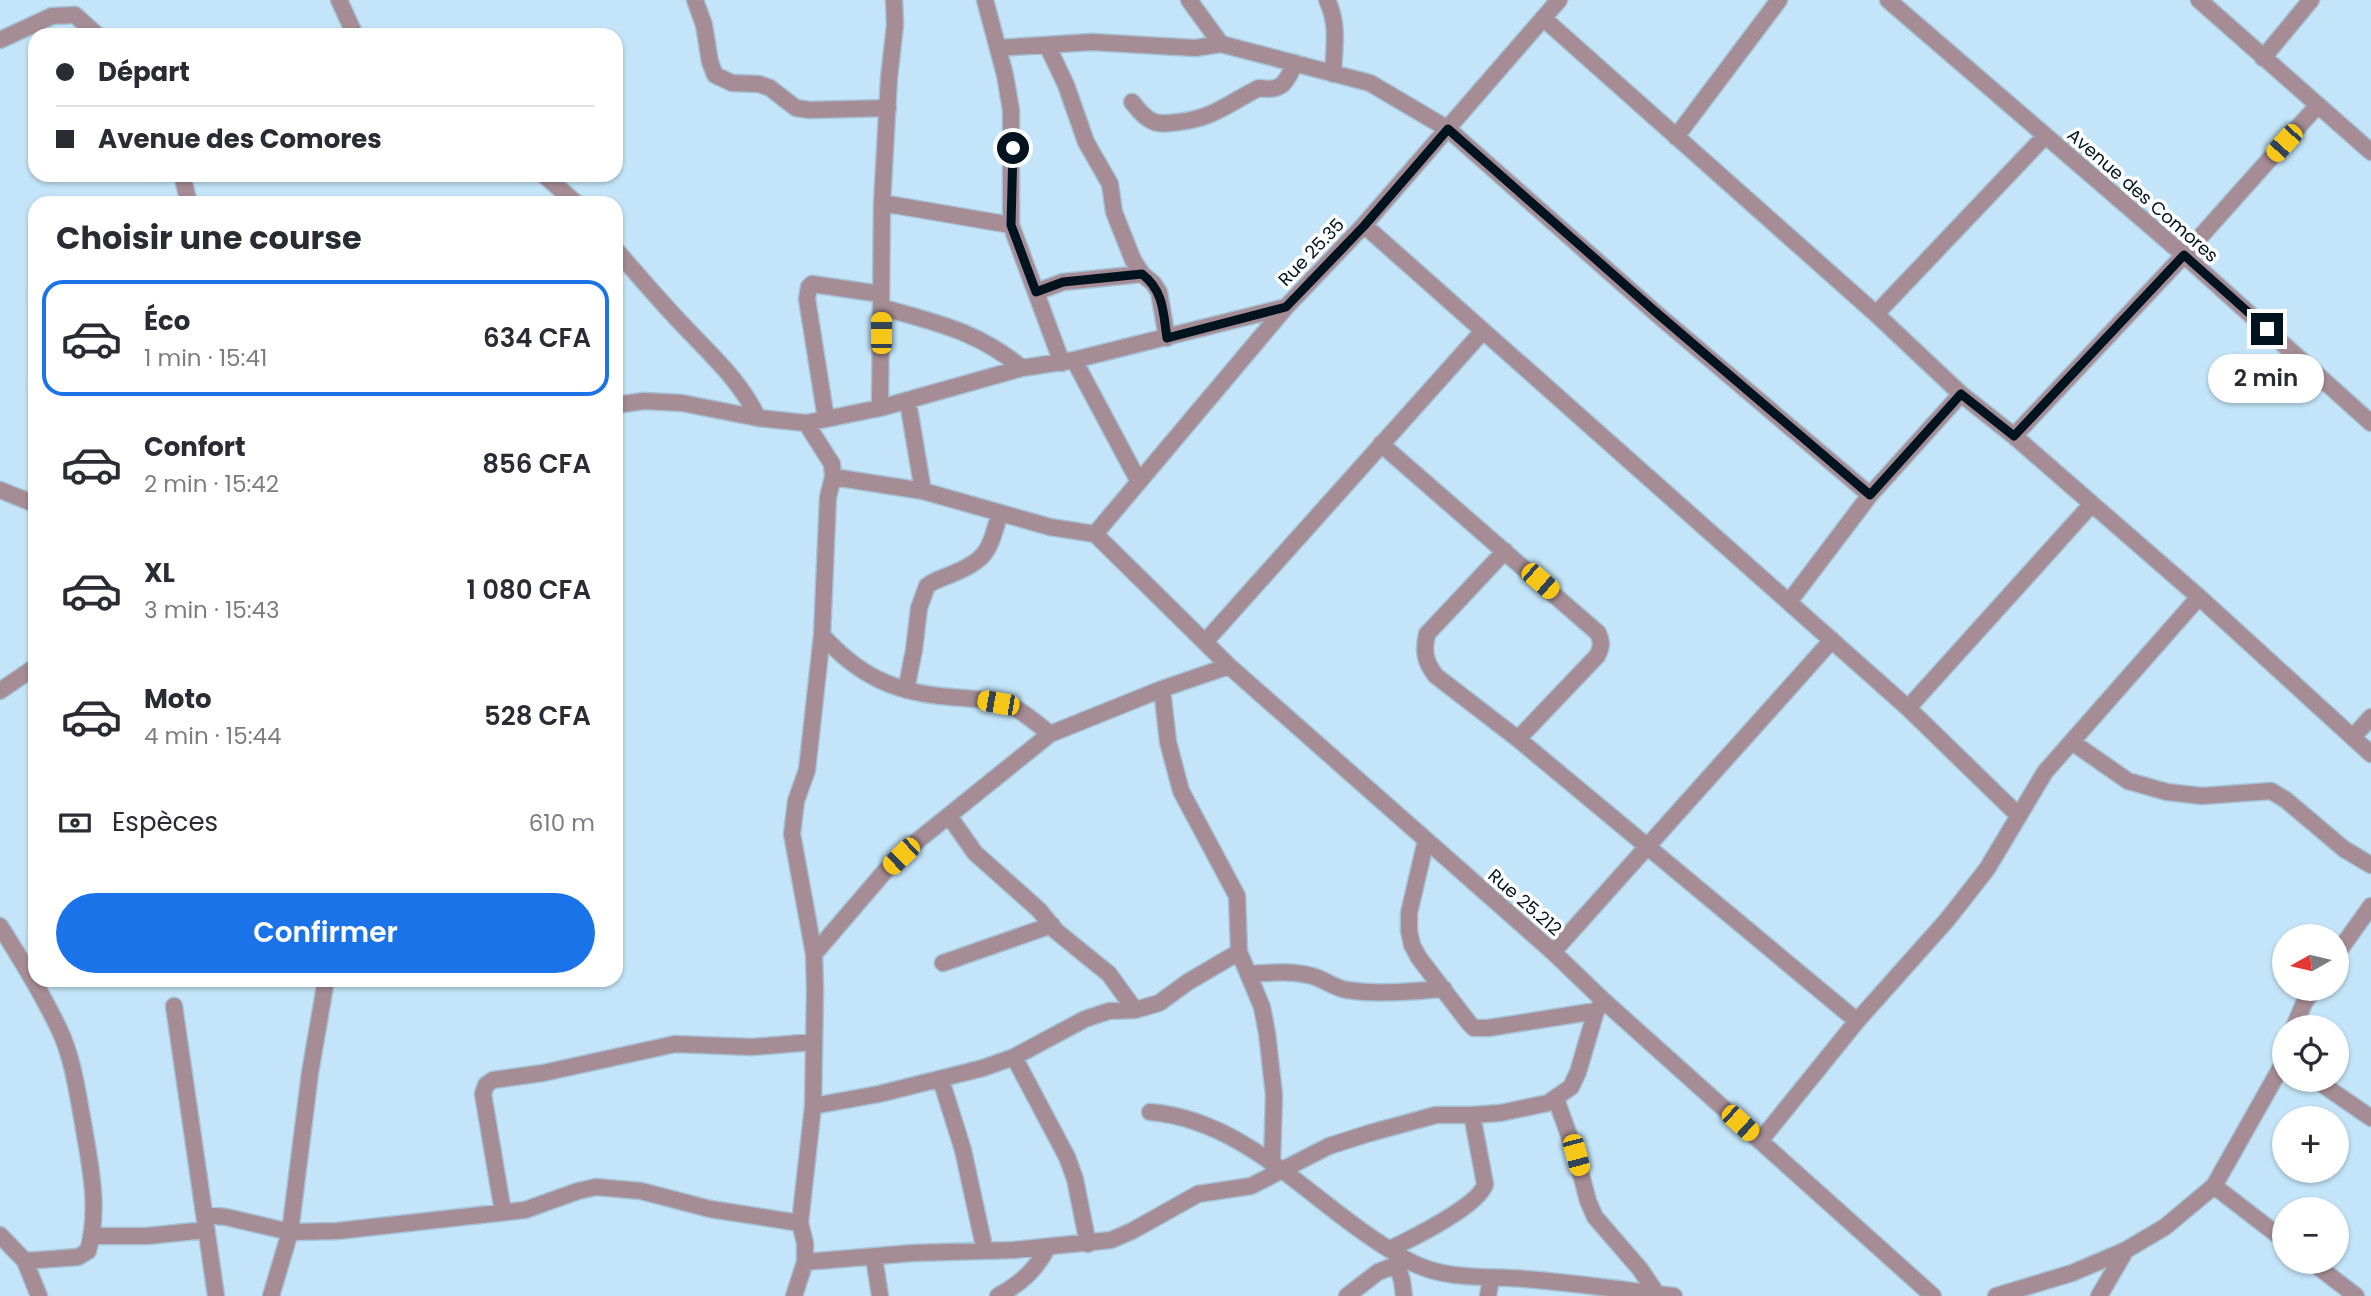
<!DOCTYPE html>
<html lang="fr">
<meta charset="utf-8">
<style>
:root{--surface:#fff;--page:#f2f2f3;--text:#2b2b33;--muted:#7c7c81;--line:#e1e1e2;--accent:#1a73e8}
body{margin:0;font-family:Poppins,sans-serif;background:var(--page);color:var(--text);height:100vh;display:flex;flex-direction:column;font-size:26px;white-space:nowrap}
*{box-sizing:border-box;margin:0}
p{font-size:23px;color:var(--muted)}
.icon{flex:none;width:38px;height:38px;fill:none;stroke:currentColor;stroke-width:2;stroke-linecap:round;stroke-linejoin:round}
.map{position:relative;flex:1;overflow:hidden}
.sheet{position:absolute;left:28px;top:196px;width:595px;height:791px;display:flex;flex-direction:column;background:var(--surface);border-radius:21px;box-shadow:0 2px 5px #0004}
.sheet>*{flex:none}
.guide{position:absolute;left:28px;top:28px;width:595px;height:154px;border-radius:21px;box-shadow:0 2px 5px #0004;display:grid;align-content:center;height:154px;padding:0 28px;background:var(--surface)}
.needle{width:46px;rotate:262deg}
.controls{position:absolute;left:2272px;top:924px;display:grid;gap:14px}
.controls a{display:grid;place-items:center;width:77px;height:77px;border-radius:50%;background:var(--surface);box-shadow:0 2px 5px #0004;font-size:35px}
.end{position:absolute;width:32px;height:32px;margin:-16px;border:9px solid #00131e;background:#fff;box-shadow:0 0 0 4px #fff}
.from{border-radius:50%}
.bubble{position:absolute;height:49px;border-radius:24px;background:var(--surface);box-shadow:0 2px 5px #0004;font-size:23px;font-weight:600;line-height:49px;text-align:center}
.car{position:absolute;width:21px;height:42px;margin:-21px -10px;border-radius:9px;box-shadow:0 0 5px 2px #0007;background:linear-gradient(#f5c518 24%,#345 0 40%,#f5c518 0 76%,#345 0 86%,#f5c518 0)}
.guide b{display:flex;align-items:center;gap:24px;height:66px;font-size:26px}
.guide b+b{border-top:2px solid var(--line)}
.guide i{width:18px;height:18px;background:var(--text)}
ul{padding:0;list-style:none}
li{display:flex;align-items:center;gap:21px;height:116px;margin:0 14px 10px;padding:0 14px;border:4px solid transparent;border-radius:21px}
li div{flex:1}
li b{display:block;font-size:26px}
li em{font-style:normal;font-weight:600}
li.active{border-color:var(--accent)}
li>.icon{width:63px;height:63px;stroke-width:1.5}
h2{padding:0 28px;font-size:32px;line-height:84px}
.pay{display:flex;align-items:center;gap:18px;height:77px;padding:0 28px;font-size:26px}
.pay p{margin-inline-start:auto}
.action{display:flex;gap:14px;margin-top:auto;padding:14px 28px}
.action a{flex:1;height:80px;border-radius:42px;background:var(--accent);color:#fff;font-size:28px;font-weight:600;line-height:80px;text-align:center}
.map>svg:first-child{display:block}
</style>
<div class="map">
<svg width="2371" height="1296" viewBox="0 0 2371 1296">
<rect width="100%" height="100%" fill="#c4e5f9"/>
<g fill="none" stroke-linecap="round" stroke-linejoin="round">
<defs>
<path id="minor" d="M339,0l16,35
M695,0l9,25 6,37 5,13 17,8 27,1 11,4 26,20 14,2 78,-2
M985,0l20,75 6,35v115
M1189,0l32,44 149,39 78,46 210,186 212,180
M1327,0c12,25 7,47 6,74
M1888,0l296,255 187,168
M2199,0l172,152
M1543,18l333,296 85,80 53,42 185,161 172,157
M0,40l52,-24 23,-1 22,20
M1047,45l19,40 20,57 24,42 4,28 19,48 9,14 11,9 6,9 8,46
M998,48l94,-6 103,6 26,-4
M2263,58l48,-58
M1132,102c6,7 11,15 20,19 8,4 17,2 27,1 35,-4 50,-19 80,-34 23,4 27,-5 36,-25
M1676,137l103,-137
M182,175l7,28
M544,175l32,28
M882,203l129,22 51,138
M1364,225l544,483 110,107
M616,250c21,24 42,49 65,73 29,31 59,57 77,95
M1036,292l27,-10 79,-8
M881,307c55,16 95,23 141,61
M1876,314l169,-178
M1074,360l64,120
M908,402l15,89
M616,405l28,-4 38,2 76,15 48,5 26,41 1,13 90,14 127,36 45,7
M880,408l2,-205 7,-125 6,-53 -1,-25
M826,419l-19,-120 2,-12 3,-3 69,10
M806,423l74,-15 142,-40 52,-8 212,-53
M2014,436l170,-181 134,-150
M1381,444l217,189c4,9 4,14 -1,23l-79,83
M0,490l35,14
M1095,534l134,132 324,286 51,49 329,295
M1095,534l191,-227 78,-82 195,-225
M1505,551l-78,83c-4,18 -2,28 9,42l82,63 339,282
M1789,602l81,-107 91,-101
M822,635c37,41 73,58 129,62 20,2 45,2 64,11 12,7 24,17 35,26
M1205,642l278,-311
M1162,689l6,53 13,49 56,105 2,56 23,55 5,26 7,62 -2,69
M906,690l8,-40 5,-42 8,-22c7,-6 16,-8 25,-12 37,-15 37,-25 48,-61
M0,691l35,-24
M1908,708l183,-203
M2353,737l18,-20
M2072,742l56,39 39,11 35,4 69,-5 15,9 58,49 27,16
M949,816l26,37 64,57 17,21 53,43 26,36
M1426,840l-17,73v18l3,14 7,13 50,65 5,5h14l108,-17
M0,926c21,33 42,67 59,103 14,29 18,62 24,94 7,42 17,85 5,128l-10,6 -53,4
M1553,952l279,-312
M814,954l72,-84 30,-28 134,-108 112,-45 67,-23
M2336,955l35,-49
M943,963l109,-38
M1248,974c21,-1 44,-4 64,2 12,3 22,12 35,14 32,5 65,1 97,-1
M174,1006l42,290
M2294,1027l10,-24 10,-14
M1014,1057l53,100 8,22 13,65
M941,1080l22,70 22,101
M2316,1080l55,38
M1556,1099l20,56 12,46 7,16 45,52 17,25
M813,1106l66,-12 104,-26 31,-11 71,-38 24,-8 26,-1 24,-7 29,-21 51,-30
M1150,1112c96,8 160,89 237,136 9,5 18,12 28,16 33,16 74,12 110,15 50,4 99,11 149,17
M1760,1141l97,-120 90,-101 40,-51 58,-97 154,-175
M2214,1186l70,54
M503,1212l-20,-118 3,-9 7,-5 50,-7 132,-29 77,3 61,-5
M205,1215l21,2 64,15 47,-1 188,-21 53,-19 18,-4 45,4 69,18 90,14
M0,1235l25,26 14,35
M92,1236h55l59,-6
M1390,1249c21,-10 90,-44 95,-65l-13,-69
M874,1257l6,39
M805,1262l108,-9 101,-3 97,-10 21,-9 66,-37 53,-8 78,-40 41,-13 66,-18h36l28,-2 48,-10 23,-16 7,-15 18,-61 8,-10
M2312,1262l44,34
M1397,1264l5,17 2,15
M271,1296l19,-64 20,-159 16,-93
M794,1296l11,-34v-19l-5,-20 13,-117 2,-116 -1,-36 -22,-120 4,-33 11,-31 15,-135 6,-138 5,-20
M998,1296c23,-13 37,-25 50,-49
M1347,1296l31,-24 29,-11
M1488,1296l3,-18
M1996,1296l76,-23 54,-23
M2099,1296l27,-46 39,-23 49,-41 70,-124"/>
</defs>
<use href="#minor" stroke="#a5c3d6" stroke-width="19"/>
<use href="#minor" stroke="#a68c95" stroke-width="16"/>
</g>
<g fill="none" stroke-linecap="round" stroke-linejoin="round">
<path stroke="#00131e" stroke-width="9" d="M1013,148l-2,77 25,67 27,-10 79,-8c22,17 21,38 25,64l119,-31 78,-81 84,-97 210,185 212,181 91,-101 53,42 170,-181 83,74"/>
</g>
<g text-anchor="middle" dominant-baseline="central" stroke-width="7" stroke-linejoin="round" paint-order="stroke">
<g font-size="18" fill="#00131e" stroke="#fff">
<text transform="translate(2143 195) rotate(41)">Avenue des Comores</text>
<text transform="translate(1311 252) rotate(-46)">Rue 25.35</text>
<text transform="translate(1525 902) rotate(41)">Rue 25.212</text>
</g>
</g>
</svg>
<div class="controls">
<a><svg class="needle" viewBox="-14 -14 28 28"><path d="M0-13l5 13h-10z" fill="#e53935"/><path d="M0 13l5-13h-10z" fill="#7c7c81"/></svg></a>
<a><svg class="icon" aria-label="locate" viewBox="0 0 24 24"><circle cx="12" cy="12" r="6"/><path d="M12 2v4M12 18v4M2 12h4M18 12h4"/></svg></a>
<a>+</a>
<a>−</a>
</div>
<i class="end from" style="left:1013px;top:148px"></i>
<i class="end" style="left:2267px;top:329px"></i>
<div class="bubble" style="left:2208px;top:354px;width:116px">2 min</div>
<i class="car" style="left:2284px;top:143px;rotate:222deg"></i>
<i class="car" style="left:881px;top:333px;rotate:0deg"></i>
<i class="car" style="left:1540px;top:581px;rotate:131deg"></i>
<i class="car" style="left:998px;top:703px;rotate:280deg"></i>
<i class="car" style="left:901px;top:856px;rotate:226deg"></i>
<i class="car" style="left:1740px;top:1123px;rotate:132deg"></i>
<i class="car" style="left:1576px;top:1155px;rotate:165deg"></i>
<div class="guide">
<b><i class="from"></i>Départ</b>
<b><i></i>Avenue des Comores</b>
</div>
<section class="sheet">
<h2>Choisir une course</h2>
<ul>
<li class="active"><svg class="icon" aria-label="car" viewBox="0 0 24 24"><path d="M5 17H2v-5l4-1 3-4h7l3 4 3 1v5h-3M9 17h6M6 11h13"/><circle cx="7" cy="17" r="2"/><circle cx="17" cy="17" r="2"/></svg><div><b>Éco</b><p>1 min · 15:41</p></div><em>634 CFA</em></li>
<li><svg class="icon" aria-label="car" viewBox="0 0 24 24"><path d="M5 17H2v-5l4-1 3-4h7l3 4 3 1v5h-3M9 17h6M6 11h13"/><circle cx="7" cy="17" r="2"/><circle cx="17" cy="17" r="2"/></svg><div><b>Confort</b><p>2 min · 15:42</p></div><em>856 CFA</em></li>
<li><svg class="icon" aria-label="car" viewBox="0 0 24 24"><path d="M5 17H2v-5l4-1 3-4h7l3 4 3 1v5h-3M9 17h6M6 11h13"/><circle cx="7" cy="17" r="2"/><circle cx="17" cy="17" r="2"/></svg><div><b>XL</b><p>3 min · 15:43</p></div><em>1 080 CFA</em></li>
<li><svg class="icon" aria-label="car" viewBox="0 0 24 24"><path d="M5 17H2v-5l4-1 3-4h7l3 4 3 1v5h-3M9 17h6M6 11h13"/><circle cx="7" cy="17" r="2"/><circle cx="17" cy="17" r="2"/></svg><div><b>Moto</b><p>4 min · 15:44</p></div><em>528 CFA</em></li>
</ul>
<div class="pay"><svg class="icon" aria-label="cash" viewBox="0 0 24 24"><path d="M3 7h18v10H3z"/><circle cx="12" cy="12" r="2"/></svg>Espèces<p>610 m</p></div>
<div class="action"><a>Confirmer</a></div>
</section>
</div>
